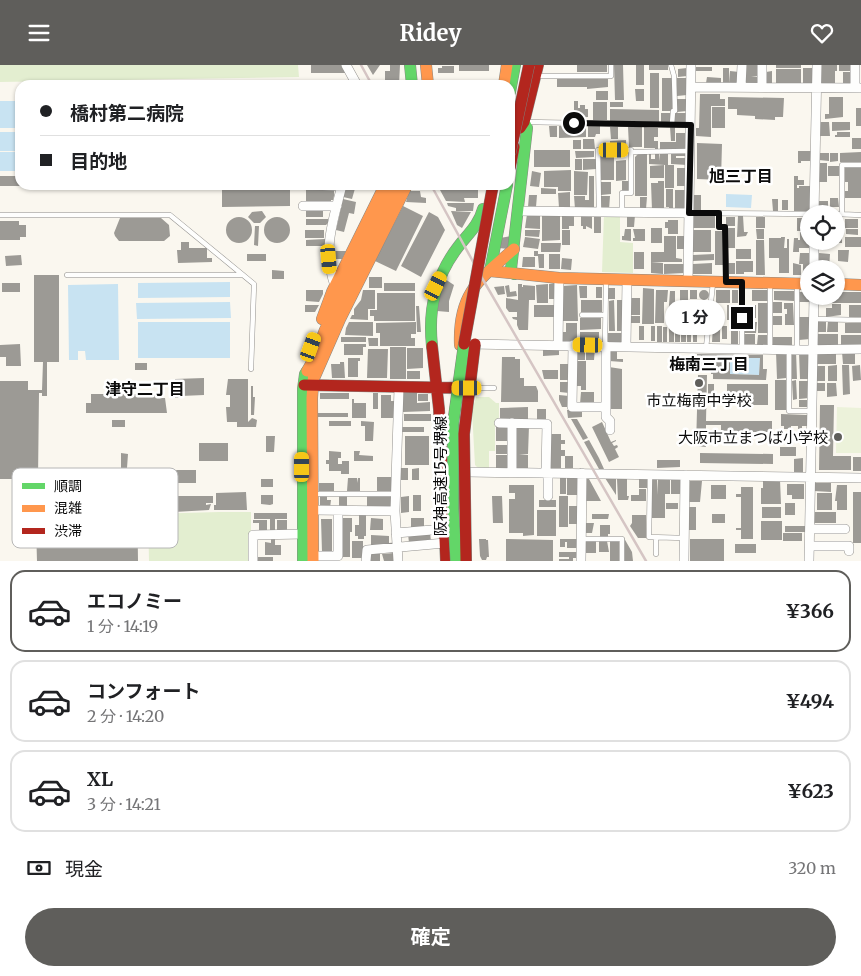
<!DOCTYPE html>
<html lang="ja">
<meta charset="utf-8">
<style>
:root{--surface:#fff;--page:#f2f2f2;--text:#202124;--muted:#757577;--line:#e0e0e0;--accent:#5f5e5b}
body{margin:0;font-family:Merriweather,"Noto Sans JP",serif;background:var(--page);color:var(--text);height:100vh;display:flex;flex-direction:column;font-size:19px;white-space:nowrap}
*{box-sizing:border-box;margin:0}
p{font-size:16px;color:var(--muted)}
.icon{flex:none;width:28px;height:28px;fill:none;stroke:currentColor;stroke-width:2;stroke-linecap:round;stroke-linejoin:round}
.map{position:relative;height:496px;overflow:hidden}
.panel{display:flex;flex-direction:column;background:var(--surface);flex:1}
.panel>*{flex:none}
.banner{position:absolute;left:15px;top:15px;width:500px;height:110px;border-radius:15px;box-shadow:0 1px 4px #0004;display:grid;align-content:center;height:110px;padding:0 25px;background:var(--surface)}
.controls{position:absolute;left:800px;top:140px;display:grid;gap:10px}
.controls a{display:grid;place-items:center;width:45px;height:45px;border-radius:50%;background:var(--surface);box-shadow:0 1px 4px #0004;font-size:25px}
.end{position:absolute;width:22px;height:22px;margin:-11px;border:6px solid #0b0b0b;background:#fff;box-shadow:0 0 0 2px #fff}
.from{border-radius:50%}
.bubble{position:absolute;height:35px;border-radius:18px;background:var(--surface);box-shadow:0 1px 4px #0004;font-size:16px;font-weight:700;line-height:35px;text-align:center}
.car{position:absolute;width:15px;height:30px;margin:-15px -8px;border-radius:6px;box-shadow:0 0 4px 1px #0007;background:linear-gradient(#f5c518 24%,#345 0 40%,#f5c518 0 76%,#345 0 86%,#f5c518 0)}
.banner b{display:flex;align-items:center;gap:18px;height:48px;font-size:19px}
.banner b+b{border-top:1px solid var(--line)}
.banner i{width:12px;height:12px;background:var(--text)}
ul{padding:9px 0 0;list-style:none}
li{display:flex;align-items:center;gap:15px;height:82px;margin:0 10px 8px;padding:0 15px;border:2px solid var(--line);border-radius:15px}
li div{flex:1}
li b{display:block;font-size:19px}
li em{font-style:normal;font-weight:700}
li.selected{border-color:var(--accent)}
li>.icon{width:45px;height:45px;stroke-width:1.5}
.pay{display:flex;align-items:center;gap:12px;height:55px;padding:0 25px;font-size:19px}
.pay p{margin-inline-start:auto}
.cta{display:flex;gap:10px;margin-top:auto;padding:10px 25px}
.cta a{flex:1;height:58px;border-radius:30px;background:var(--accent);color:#fff;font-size:20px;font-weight:700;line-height:58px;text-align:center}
header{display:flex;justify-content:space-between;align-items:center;height:65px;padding:0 25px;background:var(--accent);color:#fff;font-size:22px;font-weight:700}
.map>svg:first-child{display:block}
</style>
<header><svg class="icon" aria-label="menu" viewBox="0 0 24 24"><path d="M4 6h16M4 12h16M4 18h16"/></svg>Ridey<svg class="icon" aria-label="heart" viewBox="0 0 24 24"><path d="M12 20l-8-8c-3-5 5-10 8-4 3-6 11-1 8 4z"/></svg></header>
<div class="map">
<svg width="861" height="496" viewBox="0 0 861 496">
<rect width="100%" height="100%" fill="#faf7ef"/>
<path fill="#e3eed0" d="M0,0h298l1,12 -299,5z
M604,149h16v28l13,1v30l-31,-1z
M476,332h13l7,6h3v18l-4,1v29h-6v17h-11l-3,-3 -3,-54z
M219,447h32v49h-102l-1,-47z"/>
<path fill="#ecf2da" d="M837,342l24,1v45h-25z"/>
<path fill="#c8e3f2" d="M0,36h20v27h-20z
M0,67h20v19h-20z
M0,87h20v19h-20z
M726,129l26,1 -1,13 -25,-1z
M230,217v15l-92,1v-15z
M118,219l1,76h-33l-1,-9h-7v9h-9l-1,-75z
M230,237l1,16 -94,1 -1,-16z
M138,257h92v36h-92z
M730,293h30l-1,17 -29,-1z"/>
<path fill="#9c9a95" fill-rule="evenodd" d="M311,0h31l5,8h-36z
M367,0h13l-7,10z
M390,0h10l-1,20h-14v-14h5z
M459,0h30v6h-30z
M577,0h30v7h-30z
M614,0h9l1,35h-9z
M636,0h8v20h-8z
M649,0h19v5h-19z
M745,0h14v11h-8l8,1v6h-14z
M776,0h25v3h-25z
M820,0h17v6h-2v13h-15z
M839,0h12v6h-12z
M442,1h12v7h-16v-5h4z
M694,2h18v4h-18z
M687,3v8l-9,1v-8z
M723,3h6v15h-6z
M803,3h10v17h-10z
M776,4h25v15h-25z
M730,6l9,1v11h-10z
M772,6v13h-6v-12z
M843,7h9v10l-2,3h-7z
M650,8h9v35h-9z
M707,12l14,1v5h-15z
M662,13h10v33h-10z
M677,13h10v17l-10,1z
M557,14h51v8l-21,2v-2h-30z
M635,24h9v12h-8z
M596,26h12v9h-12z
M700,29h20v5h5v7h-14v31l-15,-1v-8h3z
M728,32l56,1 -1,19h-8v3l-20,-1v-3l-18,-1v-6h-9z
M829,32h14v20l-18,2v-5h4z
M676,34h11v12l-10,1z
M574,36h4v7h2v-3h5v4h3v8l-14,1z
M593,37h14v18h-14z
M610,37h13v5h-13z
M712,42h13v21h-13z
M856,43h5v18h-5z
M610,44l49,1v12l-49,-1z
M661,48h10v9h-10z
M674,48h13v10h-13z
M819,57h10l1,14h-11z
M832,57h18v8l-18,1z
M549,61h8v11h-7z
M559,61h27v11l-27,1z
M588,61h12v8h-4l-1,3h-7z
M610,62h8v12h-7z
M628,62h14v20h-13z
M644,62l14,1v9h-4v4h4v10h-3v-3h-11z
M670,62h5v14h-4z
M837,67h13v5h-15v-2h2z
M676,68h11v16l-27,1v-8h16z
M852,73h9v11h-9z
M583,74h11l1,10h-12z
M573,75h8v9h-8z
M626,75v7h-16v-6z
M697,78l25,1 -1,36 -24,-1z
M534,85h36v17h-36z
M575,86h19v6l-18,1z
M798,86h14v10h-11v2h-3z
M861,87v10h-21v-9z
M603,88l11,1v26h-14v-23z
M649,88h2v6h4v-6h4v8l1,-8 8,1v11h6v23h-9v-23l-16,-1z
M671,88l16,1v2h-11v2h11v7l-16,-1z
M819,88h10v8l-10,-1z
M830,88h8v8l-8,1z
M638,89h9v42h-12v-39z
M575,94h7v11h-7z
M583,94h13v10l-13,1z
M626,95v20l-10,1v-20z
M819,98h8v19h-8z
M664,100v13h-14v-12z
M828,101h11v10h-11z
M845,102h16v31h-16v-7h3v-9h-3z
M677,103h8v18h-8z
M571,105v21h-13v-4h-14v-16z
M532,106l9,2 -2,14 -9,-1z
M574,106l14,1 -1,23h-13z
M0,111h20v10h-20z
M589,111h5v33h-19l-1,-13h11v4h4z
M794,111h4v4h6v5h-7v3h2v-2h13l-1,25h-17z
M622,116h7v10h-7z
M658,116h6v28l-12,1 -1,-27h7z
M601,117h10v12l-10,1z
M222,120h68v21l-68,1z
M346,120h10l-4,14 -9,-2z
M306,123h28v8l-1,4h-2v4h-25z
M541,123l15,1v5h-15z
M666,124h7v21h-4v-3h-3z
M440,125h38v8h-14l1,4 -19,-1z
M675,125h10v20h-10z
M409,126h11l1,6 5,1v5l-20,-1z
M570,127v16h-11l-1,-15z
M529,130h8l-1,12h-8z
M693,130h8v15h-8z
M601,131h9l-1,14 -6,-1 -2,-1z
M640,132h7l-1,12h-6z
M830,133h8l1,9h-9z
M343,134l13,3 -2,12 -5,-1 -5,19 -8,-2z
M772,134h6v12h-5z
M782,135h6v10h-6z
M818,136h10v10h-10z
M447,138h27l-1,8h-17v-3l-8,-2z
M403,141l20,10 -27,55 -21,-10z
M306,145h17v7h-17z
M262,146l4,6 -6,6h-6l-6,-6 4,-5z
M451,146l20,1 -9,16 -5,-3z
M429,147l9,5 7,13 -24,47 -20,-11z
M527,149h13v15l-15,-1z
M542,150h18v25l-18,1z
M562,150h12v11h-5v3h-7z
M581,150h11v14l-6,-3v3h-3v-3h-2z
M594,150h7v18h-7z
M635,150l-1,12h-7v-10z
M693,151h22v12h-22z
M738,151h5l1,16h4l-2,4 -9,1z
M264 165a13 13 0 1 1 26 0a13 13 0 1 1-26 0Z
M226 165a13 13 0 1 1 26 0a13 13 0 1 1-26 0Z
M726,152h9v9h-9z
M756,152h9v11h-9z
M836,152h6v26h-6z
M120,153h41l8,7 1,11 -6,5h-45l-4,-5 -1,-3z
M797,153h10v3h2v10h-12z
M306,154h22v4l-2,2h-20z
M845,154h13v9h-13z
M668,155h10v14h-10v-6h-3v-6h3z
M0,156h19v4h7v12h-6v3h-20z
M255,161h4l-1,20 -4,-1z
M651,163h11v15h-11z
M728,163h7v20h-7z
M625,164h6v12l-9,-1v-4h2z
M633,164h12v12h-12v-3h2z
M756,164h8v10h-7z
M846,164h12v6l-12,-1z
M305,165h19v8h-19z
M525,165h15l-1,7 -14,-1z
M562,165h8v15h-8z
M693,165h18v22h-18z
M715,166h7l1,34h-8z
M800,167h9v9h2v7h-12v4h-6l1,-14h4v2h2z
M512,171l-4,13 -9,-1 1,-10z
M664,171h12v22l6,1v3h-31v-10h13z
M677,171h7v13h-7z
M525,172l15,2 -2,10 -15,-2z
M781,172h4l-1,11h3v-9h2v34h-10v-15h-10v-20h12z
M845,172h16v10h-16z
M325,174v7h-19v-6z
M756,175h8l1,35h-9z
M181,177h8v6h18v10h5v4l-34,1 -1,-13h4z
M541,178h20l-1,9h-19z
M736,184h15v10h-15z
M838,185h11l-1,12 -10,-1z
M333,186h13l-4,8h-9z
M534,186h4v3h6v14h-5l-1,-12h-4z
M634,187h10v17h-10z
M800,188h11v16h-2v6h-6v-11h-4z
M819,188l11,1 -1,15h-10z
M247,189h19v7h-19z
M549,189h11v15h-11z
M714,189v6l-21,1v-6z
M21,190l1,10 -16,1 -1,-10z
M523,192h12v10h-13z
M562,193l10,1 -1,11 -10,-1z
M736,196h17v11h-9v2h-8z
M651,197l12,1v11l-12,-1z
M712,198v11h-19v-10z
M728,198h7v11h-6z
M793,198l8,2v10h-8z
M664,199h21v9l-21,1z
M272,205l12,1v8h-12z
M34,210h25v87h-12v34h-5v-3h-3l-1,86h-38v-98h28v9h14l1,-28h-9z
M369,212h13v11h-13z
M445,214l9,6 -5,16v11l-12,-1 1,-12z
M2,218h18v9h-18z
M384,218h31v8h-31z
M555,218v16h-6v-15z
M518,219h4v3h1v-2l12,1v14h-6l-1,30h-9l-2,-5v-5l-4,-1 -1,-2h5v-5h-8l-3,-4v-10l12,2z
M548,219v19h-11l-1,-18z
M509,220l1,7 6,-1 1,5 -10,1 -2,-11z
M577,220l1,36h-15l-1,-35z
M504,221l1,8 -7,1 -4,-8z
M579,221h8v12h-7z
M596,222h6v11h-6z
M608,223h7v11h-7z
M643,223l11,1v35h-12z
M306,225h17v4l-4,8 -13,-1z
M363,225h12v19h-7v11l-18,-1 2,-4h2v-6l7,-9z
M656,225h12l-1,12h-3v21h-9z
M680,225h8v21h-8z
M690,225h7v9h-7z
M716,225h14v13h-14z
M732,225h6v13h-6z
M752,225h16v11h-16z
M699 230a5 5 0 1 1 10 0a5 5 0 1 1-10 0Z
M670,226h5v28h-7z
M774,226h20v10l-20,-1z
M799,227h10l2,10h-12z
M836,227h25v11h-30v-7h5z
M377,228h38v28h-41v-5h-4v-6h7z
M630,233h10v17h-10z
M581,235h21v12h-21z
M614,235l1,31h-6v-30z
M617,235h5l1,31h-6z
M690,236h18v9h-18z
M773,237h9v11h-9z
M758,238h10v30h-10z
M784,238h9l1,22h-9v-11h2v-5h-3z
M832,239h9v11l-15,2v-9h6z
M305,240h14l-4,7h-10z
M534,240h21v12h-21z
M727,240h11v39h-7v-24h-4z
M744,240h12v13h-12z
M849,240h12v12h-12z
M416,241h3l2,26h-4z
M680,248h6v13h-19v-5h13z
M722,248l1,7 -9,3v-9z
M630,251h10v7h-10z
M688,251h18v9h-18z
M773,251h9v9h-9z
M798,252h12v22l-11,1z
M580,253h21v11l-21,1z
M816,256h10v11h-10z
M828,256l10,1v10h-11z
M349,257h24v14l-28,-1 1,-7z
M416,257v12h-5v4h4v8h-35v-13h-4v-10z
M744,257h13l-1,11h-12z
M566,258h11v18h-15v-9h4z
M845,258h16v10h-16z
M639,261h5v14h-5z
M651,261h4v15h-4z
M657,261h5v16h-5z
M713,261h7v16h-8z
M722,261h5v13h-5z
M663,262h4v15h-4z
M669,262h5v15h-5z
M681,262h5v15h-5z
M693,262h4v15h-4z
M675,263h5v14h-5z
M687,263h4v14h-4z
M580,267h19v9h-19z
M608,268h14v11l-14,-1z
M744,269h11v10h-11z
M817,269h21v12l-21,-1z
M758,270h9v10h-10z
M841,270h20v11l-20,-1z
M341,272h25v5h-25z
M773,272h19v9h-19z
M368,273h10v8h-9z
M20,279l1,22h-15v-9h-6v-12z
M344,279h22v3h-3v8h-19z
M390,282h16v32h-16z
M407,283h16v20l-16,1z
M586,283h9l-1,12h-8z
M368,284h20l-1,29h-20z
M559,284v6l-16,1v-6z
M609,284h8v10h6v3l-14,-1z
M577,285h8v10h-9z
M792,286h4l1,28h-5z
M836,286v13h-20v-12z
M855,286v13h-12l-1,-12z
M776,287h10v26l-9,1z
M808,287v27h-8l-1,-26z
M697,289l66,1v14h4l-1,11 -53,-1v-5h-2v-3l-14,-1zM730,293h30l-1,17 -29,-1z
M502,292h13v2h5v19h4v8h12l2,5v11h-37z
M348,293h12v3h-2v16h-10z
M576,296h10v29h-5v-4h-5z
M340,297h4l1,16h-13l-1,-14h9z
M135,298h12v7h-12z
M560,299h9v16h-9z
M837,300v16h-9v-15z
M842,300h7l1,29 -7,1z
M860,300l1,15 -8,1 -1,-15z
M816,301h9v15h-9z
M609,302l13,2v40h-13z
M542,305h16v9h-14z
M407,306h13v8h-13z
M698,310h9l-1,46h66v11h-51v-7h-15v22l-10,-1z
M204,313v17l-23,1v2h-6v-19z
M228,314h20v43l4,-4 5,2 -1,7h-19v-5h-10l-1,-15h4v-12h-4z
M775,315h11v30h-11z
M796,315l1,19 -4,1 -1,-19z
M799,316h9l1,17 -10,1z
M560,317h10l-1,11 -9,-1z
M815,318h10v8h-10z
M827,318h9l1,13 -10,1z
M708,319h6v13h-6z
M727,319h41v21h-41z
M251,321h2v11h2l-1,18h-3z
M581,327h13v12h-14z
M320,328h29v6h-29z
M373,328h5v16h-5z
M402,328h15v10l13,-1v9l-27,1z
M91,329h70v4h4l2,15h-81v-10h5z
M418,329h10v7h-10z
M381,330h10v6h4v17h-14z
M559,330l10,1 1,11h-8l-3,-7z
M352,334h2v4h12v15h-14z
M799,335h9v7h-9z
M820,340h14l-1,51h18v14h-32z
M528,342v14h-28v-13z
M537,344h9v12h-9z
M567,345h15v7l-14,1z
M318,348h30v4h-30z
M404,349h27v7h-27z
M781,349l26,1 1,11h-6v3h-4v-3h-7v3h-7v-3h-3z
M571,354h6l11,19 -5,2z
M112,355h13v7h-13z
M329,356h22v5h-22z
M361,356l13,1 -1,19h-8v-15h-4z
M602,357l9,20 5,-2v1l-4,2 2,3 3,-1 1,2 -3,2 4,8 -10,5 -17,-35z
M496,360h14v16h-14z
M514,361h15l-1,28h-9l9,1v14h-12z
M402,362h22v5h-22z
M551,369h10v6h4v4h-4v6h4v6h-4v12h-10z
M266,371h9l-1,16h-8z
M405,371h24v29h-24z
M589,375l10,18 5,11h-5l-15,-27z
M199,378h29v18h-29z
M496,380h14l1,9h-15z
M780,382h16v9h-16z
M329,386l12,1v6h-3v6h4v-3h7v13h-8v-3h-12v-7h-3v-4h3z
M354,386h6l-1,4 14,1v5h-19z
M121,388l7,1 -1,14h-6z
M700,388l73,1v10l-73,-1z
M496,390h14l-1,13h-13z
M565,391h8v12h-8z
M853,392h8v14h-8z
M803,393v15l-9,-1v-13z
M657,395h23v7l-23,1z
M400,403h8v12h-8z
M419,403v12h-7v-11z
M167,405h29v13h-29z
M377,412h14v14h-14z
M560,412h6v17h-6z
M567,412h12v18h-12z
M348,413h9v5l1,-5h2v13h-13z
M605,413h11v17z
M639,413h8v10h-8z
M261,414h12v8h-12z
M585,414h4l12,22h-16z
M617,414h10v17h2l-1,4h-10z
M652,414h5v16l1,-16h12v15h-5v24h-13z
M671,414h11v15h-11z
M763,415h17l1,24h-20v-16h2z
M689,416h13l-2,21h-11z
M319,418h15v8h-15z
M814,418h17v9l-17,-1z
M787,419h17v15h-12v-4h-5z
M509,420h25v50l-11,1v-3h-14v-34h6v-6h-6z
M711,420h15v14h-15z
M837,420h10v25h-10v-9h-2z
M741,422h12v52h-12v-9h-5v-2h5v-31h-5v-3h5z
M137,423l1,73h-101l-2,-71z
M639,424h7v12h-15v-6h8z
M246,427l1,18h-33v-5h2v-12z
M853,427h8v51h-8z
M817,428h15v17h-15z
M261,430h12v9l-3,1 -9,-1z
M413,430h8v16h-8z
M177,431h36v7h-7v2l5,-1 -2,6 -35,2v-7h3z
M320,431h7v4h4l-1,8h-10z
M339,431h8v11h-8z
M367,431h25v11h-25z
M409,431v16l-8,1v-16z
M492,431h10l1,27h-10z
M559,431h9v31h-9z
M539,435h17v7h-17z
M666,438h12v6h-12z
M785,438h10v12h-10z
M569,441h10v18h-10z
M688,442h8v23h-8z
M762,442h19v11h-19z
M537,445h19v26h-19z
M813,447h23v11h-22z
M254,448h33v6h-12v12h-5v-12h-16z
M592,449h17l-1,5h-16z
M712,449h13v9h-13z
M359,450h7v21h-2v3h-6v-3h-3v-11h4z
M632,450h14v23h-8l-8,-12 2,-3z
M340,453h12v14h-2v25h-9z
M371,453l12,1v11h-13z
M411,453h13v10l-13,1z
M321,454h11v33h-10z
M253,455h14v11h-8v-8h-6z
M277,455h10v12h-10z
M761,456h21v19h-21z
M585,458h9l-2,10h-6z
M600,460h10v9h-2v3h-8z
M785,461h22v6h-22z
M430,468l1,8 -22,2 -1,-9z
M783,468h19v8h-19z
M371,470l18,1v10h-18z
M271,473h4v7h6v10h-16v-13l6,1z
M624,473l8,14 1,9h-9z
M479,474h7v1h2l1,17h-2l-1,3h-4l-2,-4z
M506,474l47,1v21h-47z
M560,474h19v9h-12v-6h-2v5h-5z
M690,474h34v22h-34z
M585,475h11v13h-11z
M352,476h11v17h-11z
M599,476h8l2,11h-10z
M610,476h9v20h-9z
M735,479h21v9h-21z
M369,486h11v10h-11z
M559,487h19v6h-5v3h-14v-2h10v-2h-10z
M394,488v8h-10l-2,-7z
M258,492h15v4h-15z"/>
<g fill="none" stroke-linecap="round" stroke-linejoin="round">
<defs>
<path id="lane" d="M671,0l3,11 1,35h-2l-1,13
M537,11h74v-11
M526,57l165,3
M631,87l58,-1
M599,147l-1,-62h33v43h-9v19
M689,148l120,1
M719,148v14h6l1,53
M836,149l25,1
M842,149v-49h19
M0,150h170l84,69 -3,85
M67,210h176
M742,219v65
M770,219v65
M797,219v66
M691,248l19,1
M582,250h23
M813,254l48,1
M605,281l1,-65
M706,283l7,-65
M789,285v61h23
M473,323h21
M650,409l-1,63 35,1
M314,429h82
M656,473v16
M581,474h41v22"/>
<path id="street" d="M346,0l11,20
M855,0v23
M691,22l170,1
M741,22l1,-22
M762,22v-22
M303,120l39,1
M303,141h34
M518,146l171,2
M814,149l3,-149
M814,204v-28
M688,216l3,-216
M335,221c-13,-38 -2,-64 7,-101
M471,279l326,6 64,-1
M558,280l1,-67
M573,280l-1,62h34
M606,281v71l4,4v9
M626,281l1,-66
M499,358l48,1 -1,49
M467,407l394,6
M512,407v-49
M548,408v23
M313,445l82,1
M810,464h35
M396,468l48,-4
M810,481h39v5
M313,491h25v-45
M253,496v-26l50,-1
M366,496l1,-11 78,-7
M398,496l-3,-50 4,-123
M581,496l1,-88
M684,496l1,-86
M809,496l5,-265"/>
<path id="fast" d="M410,0l2,20
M510,27l5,-27
M490,206l17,-86
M514,209l-3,-5 16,-141 -3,-6
M432,281c-4,-37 3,-69 26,-99 9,-12 21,-22 25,-38
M303,496v-172l2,-15 2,-3"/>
<path id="slow" d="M426,0l2,20
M504,20l3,-20
M490,206l69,7 250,6
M836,219l25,1
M322,254l10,-27 53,-107
M460,280c-2,-51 18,-65 54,-96
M307,306l7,-12 11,-29 70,-145
M315,311l25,-57 67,-134
M313,496l-1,-163 2,-29"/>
<path id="jam" d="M520,63l4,-6 14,-57
M510,102l4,-20
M432,281l7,63 7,152
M304,320l161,3"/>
</defs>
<use href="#lane" stroke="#93918e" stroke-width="5.5"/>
<use href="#street" stroke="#93918e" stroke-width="10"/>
<use href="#fast" stroke="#898884" stroke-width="12"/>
<use href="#slow" stroke="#898884" stroke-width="12"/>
<use href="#jam" stroke="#898884" stroke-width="12"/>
<use href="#lane" stroke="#fefefd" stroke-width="4.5"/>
<use href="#street" stroke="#fefefd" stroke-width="9"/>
<use href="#fast" stroke="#63d668" stroke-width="11"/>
<use href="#slow" stroke="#ff974d" stroke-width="11"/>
<use href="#jam" stroke="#b3261e" stroke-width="11"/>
<path stroke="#d5c5c4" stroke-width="2.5" d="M361,0l11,20
M431,120l51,93 164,283"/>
<defs>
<path id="fast-bridge" d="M456,496l-3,-52v-85l11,-80"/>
<path id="jam-bridge" d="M510,89l19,-89
M464,279l29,-159
M466,496l-2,-127 11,-90"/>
</defs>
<use href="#fast-bridge" stroke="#807f7b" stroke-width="12" stroke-linecap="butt"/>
<use href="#jam-bridge" stroke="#807f7b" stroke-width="12" stroke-linecap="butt"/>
<use href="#fast-bridge" stroke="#63d668" stroke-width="11"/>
<use href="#jam-bridge" stroke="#b3261e" stroke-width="11"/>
</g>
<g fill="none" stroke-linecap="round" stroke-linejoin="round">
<path stroke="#0b0b0b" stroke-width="6" d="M574,58l117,2 -2,88h30v14h6l1,55h16v36"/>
</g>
<g fill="#5f5e5b" stroke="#fff" stroke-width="2">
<circle cx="699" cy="318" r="5"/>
<circle cx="838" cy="372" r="5"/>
</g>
<g text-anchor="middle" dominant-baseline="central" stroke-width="5" stroke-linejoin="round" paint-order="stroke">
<g font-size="15" fill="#0b0b0b" stroke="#fff">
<text x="699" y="335">市立梅南中学校</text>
<text x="828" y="372" text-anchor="end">大阪市立まつば小学校</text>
</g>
<g font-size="15" fill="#0b0b0b" stroke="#fff">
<text transform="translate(440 411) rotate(-90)">阪神高速15号堺線</text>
</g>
<g font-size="16" font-weight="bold" fill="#0b0b0b" stroke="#fff">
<text x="741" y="111">旭三丁目</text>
<text x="709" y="299">梅南三丁目</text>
<text x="145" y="324">津守二丁目</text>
</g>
</g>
<rect x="12" y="403" width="166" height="80" rx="8" fill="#fff" stroke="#b6b6b6" stroke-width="1"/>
<rect x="22" y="418" width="23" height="6" fill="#63d668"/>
<rect x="22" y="440" width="23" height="7" fill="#ff974d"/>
<rect x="22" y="463" width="23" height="6" fill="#b3261e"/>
<g font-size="14" fill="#0b0b0b">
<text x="54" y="426">順調</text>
<text x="54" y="448">混雑</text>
<text x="54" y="471">渋滞</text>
</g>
</svg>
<div class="controls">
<a><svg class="icon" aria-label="locate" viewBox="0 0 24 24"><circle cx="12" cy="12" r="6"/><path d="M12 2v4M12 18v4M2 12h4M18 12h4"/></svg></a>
<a><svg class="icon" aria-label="layers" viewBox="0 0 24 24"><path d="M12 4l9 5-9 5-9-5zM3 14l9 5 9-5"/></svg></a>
</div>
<i class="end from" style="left:574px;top:58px"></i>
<i class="end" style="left:742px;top:253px"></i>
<div class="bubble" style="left:665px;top:235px;width:60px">1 分</div>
<i class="car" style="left:614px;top:85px;rotate:90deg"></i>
<i class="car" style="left:329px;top:194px;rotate:175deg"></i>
<i class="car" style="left:436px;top:221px;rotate:26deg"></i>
<i class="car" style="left:588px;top:280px;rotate:271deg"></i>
<i class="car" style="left:311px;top:282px;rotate:20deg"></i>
<i class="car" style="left:467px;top:323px;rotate:270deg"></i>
<i class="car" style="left:302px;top:402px;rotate:0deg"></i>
<div class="banner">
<b><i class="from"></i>橋村第二病院</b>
<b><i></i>目的地</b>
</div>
</div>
<section class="panel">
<ul>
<li class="selected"><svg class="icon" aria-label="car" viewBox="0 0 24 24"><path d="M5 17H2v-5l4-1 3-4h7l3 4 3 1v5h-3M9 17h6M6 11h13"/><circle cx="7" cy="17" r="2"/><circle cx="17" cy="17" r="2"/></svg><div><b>エコノミー</b><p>1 分 · 14:19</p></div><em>¥366</em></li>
<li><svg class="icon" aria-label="car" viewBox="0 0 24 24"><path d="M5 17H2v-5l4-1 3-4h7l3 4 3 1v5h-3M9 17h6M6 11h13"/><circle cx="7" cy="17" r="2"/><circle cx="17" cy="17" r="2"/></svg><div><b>コンフォート</b><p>2 分 · 14:20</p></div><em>¥494</em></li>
<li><svg class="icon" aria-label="car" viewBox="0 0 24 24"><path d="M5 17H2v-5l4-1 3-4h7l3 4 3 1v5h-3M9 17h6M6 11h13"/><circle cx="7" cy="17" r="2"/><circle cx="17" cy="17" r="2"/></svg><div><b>XL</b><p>3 分 · 14:21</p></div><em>¥623</em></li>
</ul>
<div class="pay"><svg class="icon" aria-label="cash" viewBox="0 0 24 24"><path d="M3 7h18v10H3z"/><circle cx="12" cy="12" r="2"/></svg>現金<p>320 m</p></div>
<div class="cta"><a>確定</a></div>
</section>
